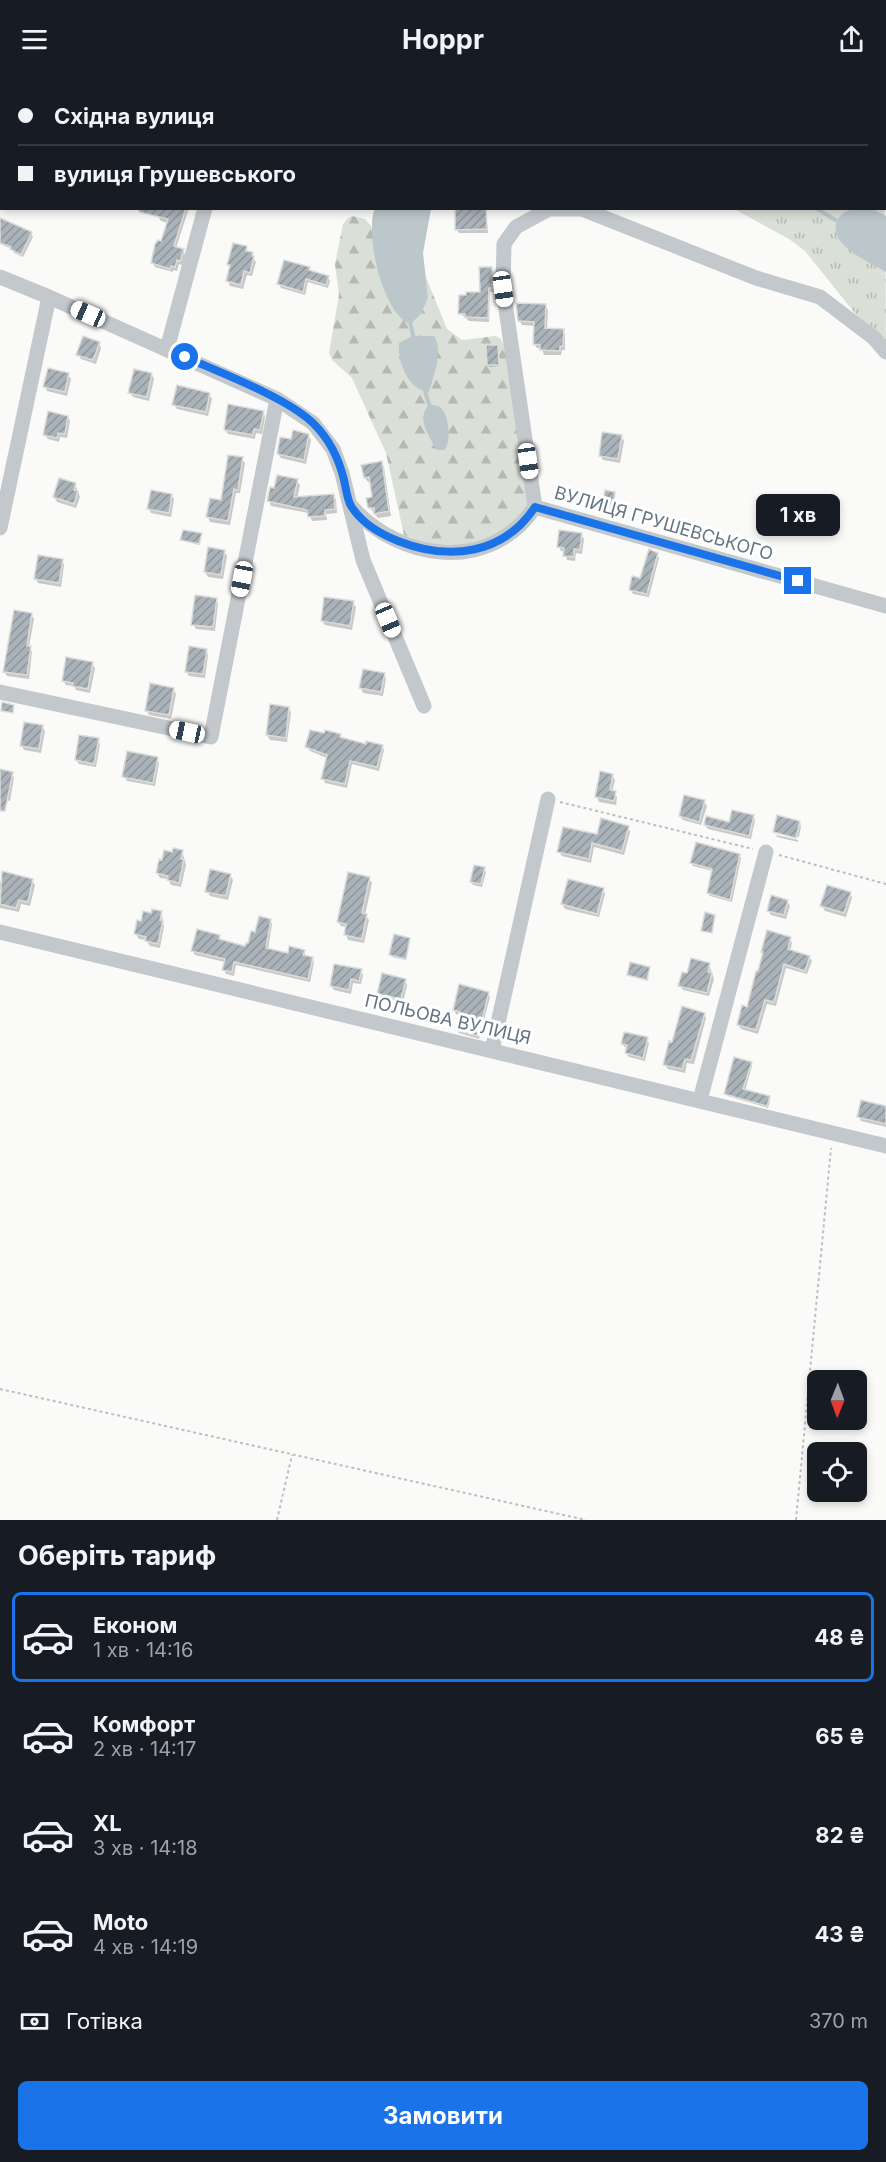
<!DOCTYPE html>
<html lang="uk">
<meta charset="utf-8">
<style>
:root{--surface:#171b24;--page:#242831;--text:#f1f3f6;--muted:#9ea1a6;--line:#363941;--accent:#1a73e8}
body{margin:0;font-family:Inter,sans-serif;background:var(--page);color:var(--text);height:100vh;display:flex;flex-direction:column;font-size:22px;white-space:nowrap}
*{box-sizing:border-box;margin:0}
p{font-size:20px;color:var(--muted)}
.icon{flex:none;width:33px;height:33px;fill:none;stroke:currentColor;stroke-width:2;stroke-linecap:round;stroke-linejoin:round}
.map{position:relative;height:1442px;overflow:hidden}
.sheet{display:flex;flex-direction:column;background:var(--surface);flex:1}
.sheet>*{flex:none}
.banner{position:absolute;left:0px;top:0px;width:886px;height:132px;box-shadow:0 3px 9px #0003;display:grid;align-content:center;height:132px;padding:0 18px;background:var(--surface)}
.needle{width:39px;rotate:181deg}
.tools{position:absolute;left:807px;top:1292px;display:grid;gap:12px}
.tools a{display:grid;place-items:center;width:60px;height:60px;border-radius:9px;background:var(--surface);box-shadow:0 3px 9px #0003;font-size:30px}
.end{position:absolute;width:27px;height:27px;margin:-14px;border:8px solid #1a73e8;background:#fff;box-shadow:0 0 0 3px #fff}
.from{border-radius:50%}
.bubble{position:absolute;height:42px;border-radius:9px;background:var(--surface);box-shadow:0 3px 9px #0003;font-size:20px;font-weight:700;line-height:42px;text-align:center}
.car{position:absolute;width:18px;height:36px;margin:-18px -9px;border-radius:8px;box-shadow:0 0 4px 2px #0007;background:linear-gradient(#fff 24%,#345 0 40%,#fff 0 76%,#345 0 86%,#fff 0)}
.banner b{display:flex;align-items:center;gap:21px;height:57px;font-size:22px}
.banner b+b{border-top:2px solid var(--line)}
.banner i{width:15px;height:15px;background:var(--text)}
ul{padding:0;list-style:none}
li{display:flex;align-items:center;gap:18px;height:90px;margin:0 12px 9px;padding:0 6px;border:3px solid transparent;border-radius:9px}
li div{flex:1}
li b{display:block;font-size:22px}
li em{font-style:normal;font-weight:700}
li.active{border-color:var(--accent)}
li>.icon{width:54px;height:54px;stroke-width:1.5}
h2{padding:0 18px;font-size:27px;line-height:72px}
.pay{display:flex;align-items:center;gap:15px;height:66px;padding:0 18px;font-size:22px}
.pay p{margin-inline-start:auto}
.button{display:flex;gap:12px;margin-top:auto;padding:12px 18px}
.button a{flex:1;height:69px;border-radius:9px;background:var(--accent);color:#fff;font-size:24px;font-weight:700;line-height:69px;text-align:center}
header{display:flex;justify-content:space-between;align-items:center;height:78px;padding:0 18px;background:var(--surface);font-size:27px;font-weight:700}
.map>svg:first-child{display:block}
</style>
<header><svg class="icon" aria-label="menu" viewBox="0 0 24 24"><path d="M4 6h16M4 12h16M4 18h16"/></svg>Hoppr<svg class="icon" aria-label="share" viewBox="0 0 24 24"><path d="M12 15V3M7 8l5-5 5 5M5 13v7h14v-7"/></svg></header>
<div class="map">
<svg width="886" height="1442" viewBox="0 0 886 1442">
<defs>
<pattern id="grass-tufts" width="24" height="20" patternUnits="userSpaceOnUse" patternTransform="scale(1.5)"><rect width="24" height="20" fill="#dadfd7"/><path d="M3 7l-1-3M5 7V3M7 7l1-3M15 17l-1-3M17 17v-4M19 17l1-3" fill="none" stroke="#b4b9b4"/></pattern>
<pattern id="forest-firs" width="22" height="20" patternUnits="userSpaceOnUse" patternTransform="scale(1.5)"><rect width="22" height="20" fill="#dadfd7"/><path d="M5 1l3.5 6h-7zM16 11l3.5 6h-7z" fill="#b4b9b4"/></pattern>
<pattern id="building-hatch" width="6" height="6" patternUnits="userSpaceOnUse" patternTransform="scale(1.5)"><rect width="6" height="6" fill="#aab3b9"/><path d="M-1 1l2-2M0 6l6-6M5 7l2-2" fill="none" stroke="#8e969c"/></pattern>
</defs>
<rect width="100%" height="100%" fill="#fafaf8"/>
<path fill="url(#grass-tufts)" d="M885,122l1,152 -81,-101 -16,-12 -55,-30 151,-1z"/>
<path fill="url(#forest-firs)" d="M352,138l13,3 6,7 28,81 22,7 7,-16 -4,-26 23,57 15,11 33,-4 6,3 14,29 20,139 -10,15 -73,31 -48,-18 -18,-82 -34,-75 -20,-18 -3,-7 10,-58 -4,-31 8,-40 4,-5z"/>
<path fill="#bbc7cb" d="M378,0h121l1,1 -118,1z
M375,130l56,1 -8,44 5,45 -7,16 -11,10c-27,-10 -46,-90 -35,-116z
M853,131l21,1 12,6v56c-16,-10 -55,-25 -50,-48 2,-9 9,-13 17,-15z
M413,258h21c10,14 -1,41 -5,56 -22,-3 -31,-30 -30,-49z
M430,327c3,0 6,0 10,2 9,7 12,36 4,43h-7c-8,-13 -22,-34 -7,-45z"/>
<path fill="#0003" d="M258,0h45v2z
M160,130h29l-13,40 7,2 2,5 -3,10 -3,-1 -2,7 -4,-1v2l-18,-5 -2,-5 15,-39 -7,-2 -3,-5z
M456,130h30l2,25h-29l-2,-3z
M0,142l31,13 2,4 -10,20 -9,-4 -2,-4 -12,-5z
M246,170l10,14 -4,14 -5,-1 -4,14 -13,-3 -2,-5 3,-12 -2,-5z
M491,190l2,4v20h-3l-1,30 -20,-1 -9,-8 21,-19z
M309,191l2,3 17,5 2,4 -2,7 -20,-6 -3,13 -24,-7 -2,-4z
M545,228l3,4 -1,20 16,1 2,4v15h-3l-1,5h-17l-2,-6 -5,-1 -3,-4 1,-18 -13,-1 -3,-5z
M99,265l2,5 -5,16 -15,-5 -3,-5z
M498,268l1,20 -10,1v-2z
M151,296l3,5 -5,22 -16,-4 -3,-4z
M68,297l3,4 -4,17 -20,-5 -2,-5z
M209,316l3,5 -4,17 -31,-7 -3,-4z
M263,334l2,5 -3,17 -6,-1 -1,6 -27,-5 -3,-4z
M68,339l2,4 -3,17 -7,-1 -1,5 -11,-3 -3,-4z
M308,357l3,5 -5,24 -25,-6 -3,-4 14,-14z
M621,358l3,5 -4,22 -17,-3 -3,-5z
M242,381l3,4 -5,30h-4l-6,32 -20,-3 -2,-5 14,-15z
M382,385l2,4 7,49 -13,2 -8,-10 -2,-9 6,-1 -3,-16h-3l-3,-4 -2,-12z
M297,403l3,4 -3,14 37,-3 2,4 1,13 -11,1 1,6 -15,1 -3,-8 -38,-7 -2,-5z
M75,406l5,13 -4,11 -19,-6 -3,-5z
M614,415v16l-9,-1 -1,-2z
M171,417l3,4 -3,18 -20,-4 -2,-4z
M201,457l-1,10 -18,-5z
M581,457l3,4 -2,15 -6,-1 -1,8 -8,-1 -2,-8 -4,-1 -2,-4z
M224,473l3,5 -4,23 -15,-2 -3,-5z
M657,476l2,4 -10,39 -16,-3 -2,-4 10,-11z
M62,482l2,5 -3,22 -23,-4 -2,-4z
M216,521l2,5 -3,27 -19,-2 -3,-5z
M353,525l3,4 -4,23 -27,-5 -3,-4z
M31,537l3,4 -5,28 3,5 -3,27 -22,-3 -3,-5z
M206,572l2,5 -3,23 -16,-2 -3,-5z
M92,586l3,4 -5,25 -14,-3 -2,-4 -8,-1 -3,-5z
M384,596l2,5 -3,17 -20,-3 -2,-5z
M173,611l3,5 -5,25 -22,-4 -2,-4z
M289,630l2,5 -4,29 -17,-2 -3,-5z
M42,648l3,5 -4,22 -17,-3 -2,-4z
M340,657l2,5 25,6h15l2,4 -5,21 -27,-7 -5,24 -22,-5 -2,-5 4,-20 -17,-7 -3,-4z
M98,662l2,4 -4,23 -17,-3 -3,-4z
M157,680l2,5 -4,23 -28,-5 -3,-5z
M0,693l12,2 2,5 -4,23 -10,-2z
M612,697l3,5 -3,12 5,5 -1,8 -17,-3 -2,-5z
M704,723l3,5 -6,19 -18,-5 -3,-4z
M753,738l2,4 -4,19 -43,-10 -3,-4 25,-1z
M778,739l21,5 2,4 -2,11 -23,-5v2l-2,-2z
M628,749l2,5 -6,23 -30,-8 -3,16 -29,-7 -3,-4z
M776,757l22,5v2l-21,-5z
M182,773l4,14 -5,22 -10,-2 -3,-6 -8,-1 -3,-5 6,-11 10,-8z
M739,777l2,3 -9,44 -22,-6 -2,-3 5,-22 -20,-5 -1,-3z
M484,791l2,3 -4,15 -9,-2 -2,-3z
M3,795l29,7 3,5 -5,21 -9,-2 -2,8 -19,-4v-24z
M230,797l3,5 -5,20 -18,-4 -3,-5z
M369,801l3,4 -7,32 4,5 -5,23 -16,-3 -2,-5 1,-8 -6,-1 -3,-4z
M603,811l2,5 -6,23 -34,-8 -3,-5z
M850,815l2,5 -6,19 -21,-6 -3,-5z
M787,823l3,5 -4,13 -15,-4 -3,-5z
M161,834l3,14 -4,22 -10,-2 -4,-6 -7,-1 -3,-5 6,-11 10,-8z
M270,842l2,4 -4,26 21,5 15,-4 2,6 6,1 2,4 -4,20 -74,-17 -2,11 -8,-2 -2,-4 1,-8 -30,-7 -2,-4 26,-15 2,4 25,8 10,-14z
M409,861l-3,21 -14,-3 -1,-2z
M790,861l2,4 -2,8 19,6 3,4 -5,13 -21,-6 -10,38 -9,-2 -9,30 -17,-5 -3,-5 10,-15 16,-55 -1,-2z
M709,886l5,15 -5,17 -26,-6 -3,-5 8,-10z
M649,890l-1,13 -19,-6z
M361,893l2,4 -2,9 -8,-1 -2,11 -17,-4 -3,-4z
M405,902l2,5 -4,18 -21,-5 -3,-4z
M488,915l2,4 -11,42 -20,-6 -2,-3 4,-15 -5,-1 -2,-4z
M704,936l2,4 -12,46 -7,-1 -2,10 -17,-4 -3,-4 8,-21z
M647,961l2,4 -4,18 -16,-4 -3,-4 1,-4 -5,-5z
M751,985l1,3 -7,25 24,7 1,3 -2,7 -40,-12 -2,-3z
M886,1029v20l-25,-6 -2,-4z"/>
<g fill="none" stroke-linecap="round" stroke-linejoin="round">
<path stroke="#bbc7cb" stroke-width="4" d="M816,130l24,15
M410,243l4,19
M424,310l7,22"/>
</g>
<path fill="url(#building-hatch)" stroke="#dcdcda" stroke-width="1.5" d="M139,130h47l-12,38 10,3 -4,12 -3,-1 -2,7 -4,-1 -1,3 -19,-6 4,-19 3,-4 3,1 7,-22 -29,-7z
M455,130h31l1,21 -32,1z
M0,140l32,14 -11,23 -11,-6 1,-2 -11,-4z
M233,165l14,3 -1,5 7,1 -1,4h2l-4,17 -6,-2 -3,14 -15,-4 4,-16h-3z
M284,182l26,7 -1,3 20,6 -3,9 -20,-6 -3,13 -26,-8z
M479,189h13v21h-3l-1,30 -23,-1v-3h-7l1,-19h7v-3h14z
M516,225l30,1 -1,24 19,1 -1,17h-3v5l-20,-1v-5l-7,-1 1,-22 -16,-1z
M83,258l17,6 -7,18 -17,-5z
M486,267h12l1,20h-12z
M48,290l21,5 -4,19 -22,-5z
M134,291l18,4 -5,24 -19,-4z
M177,307l33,8 -4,19 -34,-7z
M228,326l36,7 -4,19 -6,-1 -1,6 -29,-5z
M48,333l20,5 -3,18 -7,-1 -1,5 -14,-3z
M293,352l16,4 -5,26 -27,-6 3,-17 11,2z
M602,354l20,3 -4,24 -19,-3z
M228,377l15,2 -5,33 -4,-1 -6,32 -22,-4 4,-19 11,2z
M382,383l7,50 -15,3v-6h-6l-2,-10 6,-1 -3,-20 -5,1 -3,-13z
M277,397l21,4 -4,18 40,-3 1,15 -10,1v6l-17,1 -1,-7 -40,-9 3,-14 4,1z
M59,400l17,5 -2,7 4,1 -4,13 -21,-7z
M151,412l21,4 -3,19 -22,-4z
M605,412l10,2 -2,16 -11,-2z
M183,452l19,3 -3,11 -19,-4z
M559,452l23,3 -2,17 -6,-1v8l-11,-1 1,-8 -7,-1z
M208,469l17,3 -4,25 -17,-3z
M649,471l9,4 -11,41 -18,-4 3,-14 8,2z
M38,477l25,4 -4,24 -25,-4z
M195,517l22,3 -4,29 -22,-2z
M324,519l30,4 -4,25 -29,-5z
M14,532l18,3 -5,33h4l-4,29 -24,-3z
M189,568l18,3 -4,25 -18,-2z
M66,579l27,5 -5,27 -16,-3 1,-3 -11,-2z
M363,591l22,4 -4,19 -22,-4z
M150,605l24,5 -5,27 -24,-4z
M2,624l12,3 -1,8 -12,-2z
M270,626l19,3 -3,31 -20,-3z
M24,644l19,3 -4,24 -19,-3z
M310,652l14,3 1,-3 16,4 -1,3 26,7v-3l17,4 -6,22 -27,-6 -5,23 -24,-5 6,-24 -22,-8z
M79,657l20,3 -5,26 -19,-4z
M127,673l31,6 -5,26 -31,-6z
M0,691l13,3 -8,39h-5z
M600,693l13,3 -3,16 6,1 -2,10 -19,-4z
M684,717l21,5 -6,22 -20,-6z
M732,732l22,5 -5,21 -45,-11 2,-9 23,6z
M777,737l23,6 -4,17 -23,-6z
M601,740l28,8 -7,25 -30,-8 -3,16 -32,-7 6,-25 34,7z
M696,764l44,12 -10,46 -23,-7 5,-24 -22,-6z
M173,770l10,2 -2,9h3l-5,24 -12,-3 1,-4 -12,-3 3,-14 3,1 2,-10 8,2z
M474,787l11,2 -4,17 -11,-2z
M210,791l21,5 -5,22 -21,-4z
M2,793l31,8 -5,23 -9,-2 -3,8 -16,-4z
M348,794l22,5 -8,36 5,1 -5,25 -18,-4 2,-11 -9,-2z
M568,801l36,9 -7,26 -36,-10z
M827,807l24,7 -7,21 -24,-7z
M771,817l17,5 -4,15 -17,-4z
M152,831l10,2 -2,9h3l-5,24 -13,-3 1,-4 -12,-3 3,-14 4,1 2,-10 8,2z
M705,834l10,3 -3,18 -11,-2z
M259,838l12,3 -5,29 22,5 1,-7 16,4 -2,5 10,2 -5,22 -74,-17 -2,10 -10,-2 3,-11 -34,-8 6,-22 23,6 -1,4 26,7 1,-3h2l3,-12 4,1z
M767,852l24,7 -3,12 22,7 -5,15 -21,-7 -10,38 -9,-2 -9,30 -19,-5 5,-20 5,2 9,-36h2l5,-19h-2z
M394,856l16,4 -4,21 -17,-4z
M691,880l19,5 -2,9 4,1 -5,20 -29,-7 4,-14 5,1z
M630,884l20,5 -3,13 -20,-5z
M334,886l28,5 -3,12 -8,-2 -2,11 -19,-4z
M382,895l24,6 -5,20 -24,-5z
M459,906l30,8 -11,44 -22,-6 4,-18 -7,-2z
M682,928l23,7 -14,47 -6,-1 -3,10 -19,-4 6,-24 3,1z
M624,954l24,5 -5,21 -18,-5 2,-8 -6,-1z
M734,979l18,5 -9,27 27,7 -3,10 -43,-12z
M861,1022l25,6v18l-29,-7z"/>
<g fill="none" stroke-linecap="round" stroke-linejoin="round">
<path stroke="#bbbfc2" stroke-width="2" stroke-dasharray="3 3" stroke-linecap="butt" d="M560,724l193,47
M779,777l107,29
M0,1311l586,131
M277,1442l15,-65
M796,1442l35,-372"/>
<path stroke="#c3c8cc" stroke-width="15" d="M240,2v-2
M0,199l49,20 228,102 36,24 20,26 9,24 21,87 61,146
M167,271l38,-141
M351,428c48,55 139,68 184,1l351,99
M535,429l-32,-218 1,-45 12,-17 33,-18h33l174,69 64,19 54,41 12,14
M0,450l49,-231
M0,614l211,45 66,-338
M0,854l886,214
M492,972l56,-251
M700,1022l66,-248"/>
</g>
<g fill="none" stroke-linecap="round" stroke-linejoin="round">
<path stroke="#1a73e8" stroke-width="8" d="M185,279c36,16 103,41 129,67 15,15 25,35 30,56 2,8 3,19 7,26 10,16 29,28 47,35 51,20 105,14 137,-34l263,74"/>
</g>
<g text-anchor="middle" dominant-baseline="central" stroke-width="6" stroke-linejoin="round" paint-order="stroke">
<g font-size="18" fill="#657683" stroke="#fff">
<text transform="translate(664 445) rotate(16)">ВУЛИЦЯ ГРУШЕВСЬКОГО</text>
<text transform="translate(448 941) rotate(13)">ПОЛЬОВА ВУЛИЦЯ</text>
</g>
</g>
</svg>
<div class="tools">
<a><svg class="needle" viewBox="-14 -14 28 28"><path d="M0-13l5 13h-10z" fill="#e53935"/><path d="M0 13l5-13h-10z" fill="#9ea1a6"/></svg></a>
<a><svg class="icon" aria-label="locate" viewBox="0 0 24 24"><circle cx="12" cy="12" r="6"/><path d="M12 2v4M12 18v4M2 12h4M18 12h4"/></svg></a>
</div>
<i class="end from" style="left:185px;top:279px"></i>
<i class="end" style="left:798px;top:503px"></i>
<div class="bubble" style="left:756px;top:416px;width:84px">1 хв</div>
<i class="car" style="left:503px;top:211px;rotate:172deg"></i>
<i class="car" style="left:88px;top:236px;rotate:294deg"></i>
<i class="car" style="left:528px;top:383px;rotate:172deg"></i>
<i class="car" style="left:242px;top:501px;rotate:191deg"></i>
<i class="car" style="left:388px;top:542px;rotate:157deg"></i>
<i class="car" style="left:187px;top:654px;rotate:282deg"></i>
<div class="banner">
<b><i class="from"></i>Східна вулиця</b>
<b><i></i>вулиця Грушевського</b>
</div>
</div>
<section class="sheet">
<h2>Оберіть тариф</h2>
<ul>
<li class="active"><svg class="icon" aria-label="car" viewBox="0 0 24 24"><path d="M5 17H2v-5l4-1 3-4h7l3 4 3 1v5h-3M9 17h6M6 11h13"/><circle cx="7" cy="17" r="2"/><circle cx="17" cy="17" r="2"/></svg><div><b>Економ</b><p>1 хв · 14:16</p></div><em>48 ₴</em></li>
<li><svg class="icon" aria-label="car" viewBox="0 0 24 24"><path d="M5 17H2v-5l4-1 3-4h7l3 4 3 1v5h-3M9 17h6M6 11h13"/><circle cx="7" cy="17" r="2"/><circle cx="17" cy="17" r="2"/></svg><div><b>Комфорт</b><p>2 хв · 14:17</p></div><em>65 ₴</em></li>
<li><svg class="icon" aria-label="car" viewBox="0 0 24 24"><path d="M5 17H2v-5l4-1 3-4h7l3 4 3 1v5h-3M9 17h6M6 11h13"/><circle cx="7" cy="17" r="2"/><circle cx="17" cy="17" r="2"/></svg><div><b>XL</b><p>3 хв · 14:18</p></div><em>82 ₴</em></li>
<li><svg class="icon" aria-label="car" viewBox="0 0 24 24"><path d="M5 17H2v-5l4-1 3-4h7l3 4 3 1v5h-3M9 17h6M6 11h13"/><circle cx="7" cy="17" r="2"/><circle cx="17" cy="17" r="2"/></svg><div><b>Moto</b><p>4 хв · 14:19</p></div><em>43 ₴</em></li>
</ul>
<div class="pay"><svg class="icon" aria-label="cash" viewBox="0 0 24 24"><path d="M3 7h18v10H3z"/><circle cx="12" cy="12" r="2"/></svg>Готівка<p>370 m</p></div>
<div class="button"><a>Замовити</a></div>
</section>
